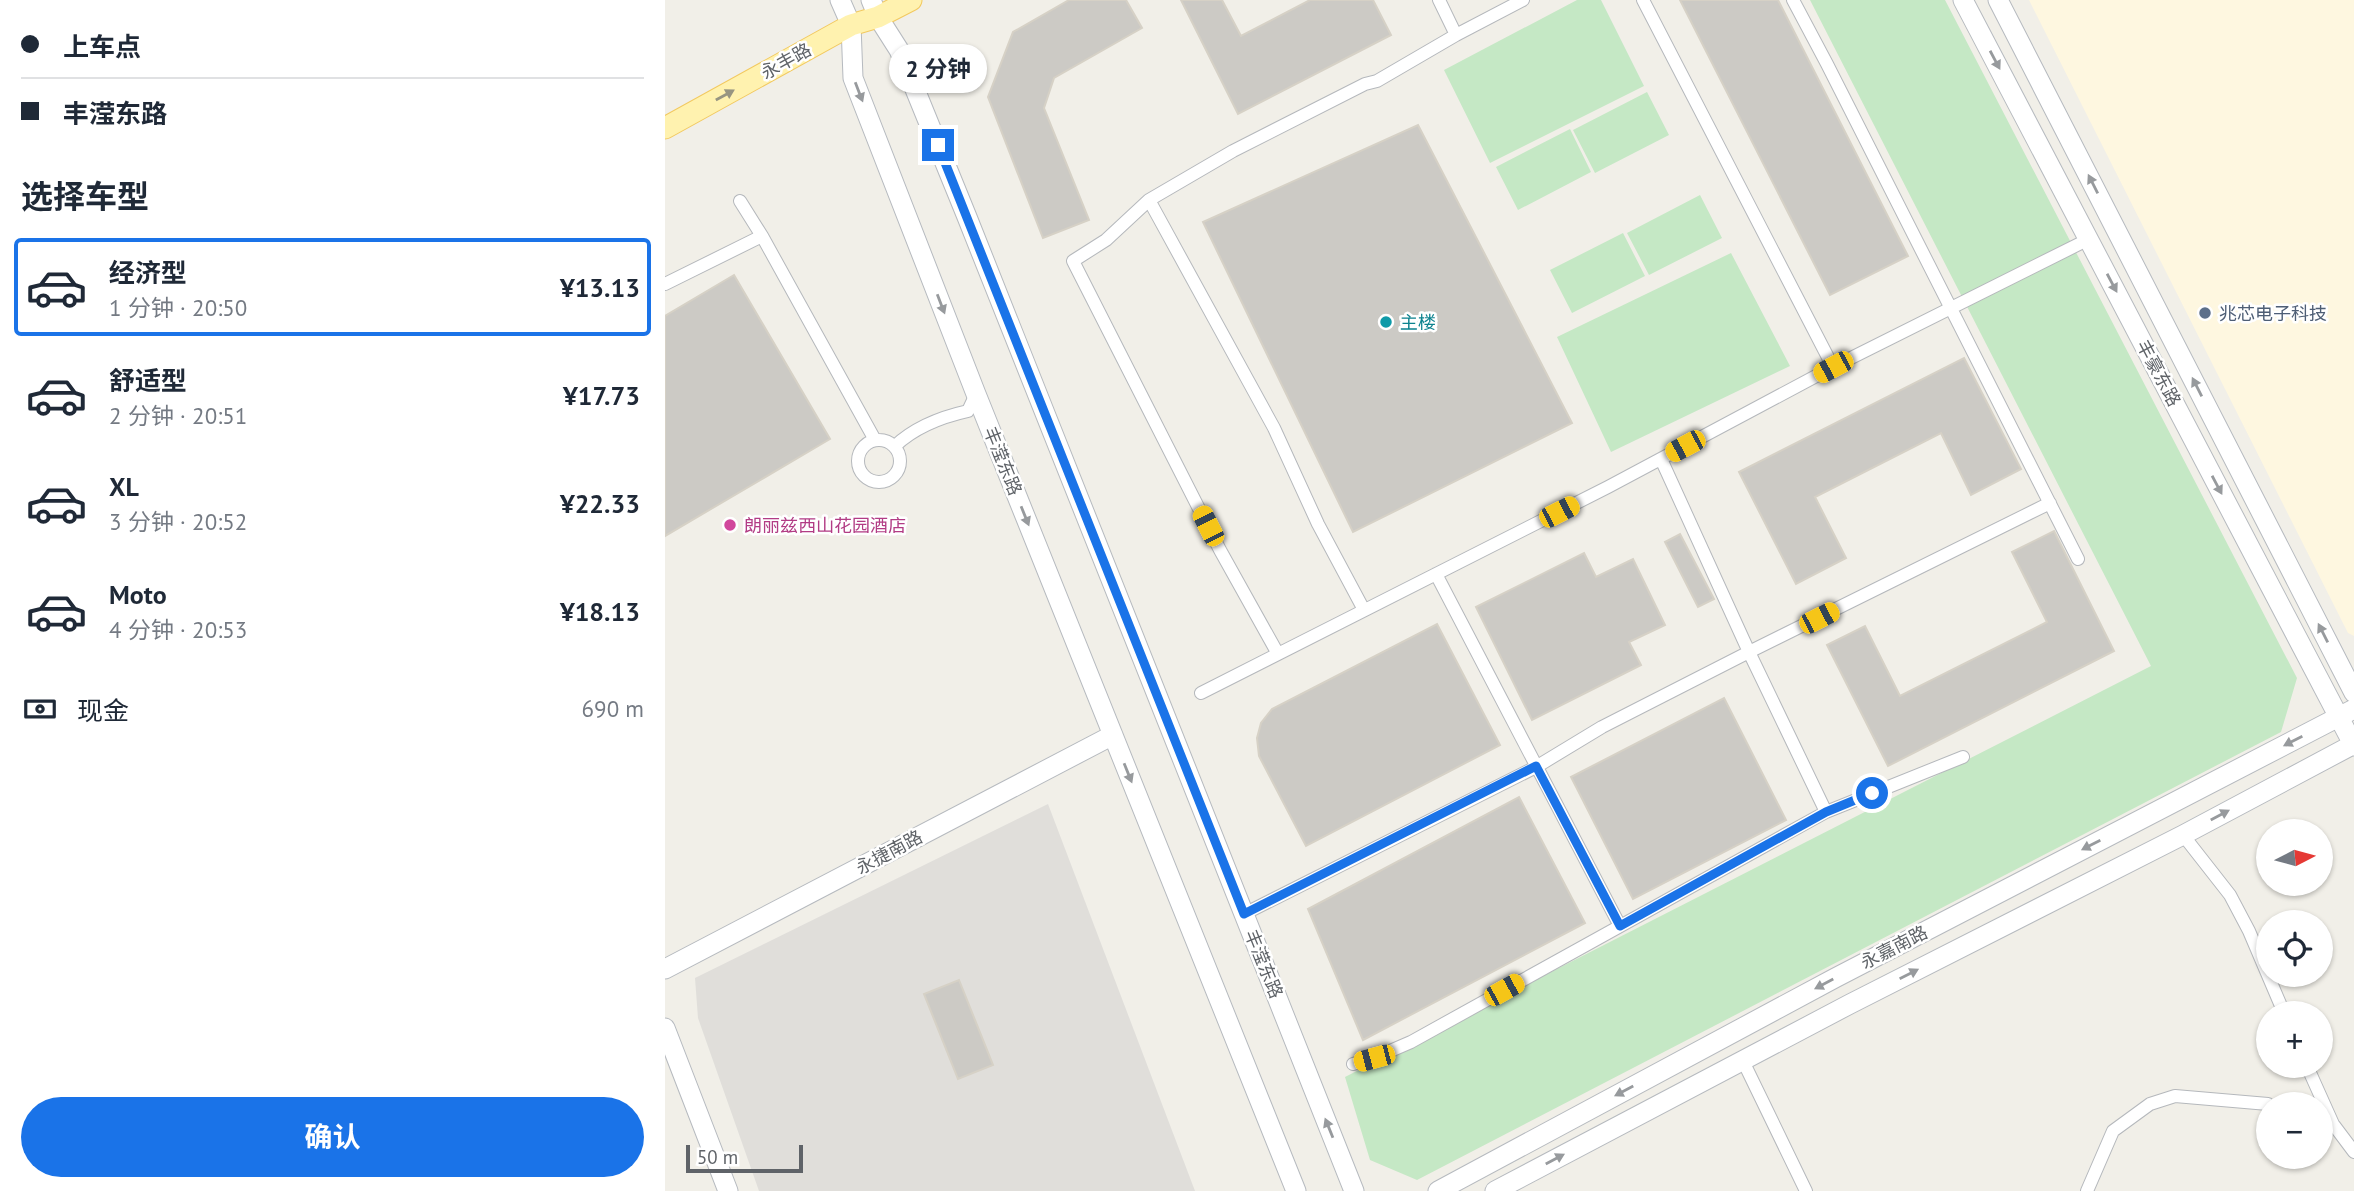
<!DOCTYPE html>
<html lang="zh">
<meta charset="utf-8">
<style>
:root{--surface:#fff;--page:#f2f2f3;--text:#1f2937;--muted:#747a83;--line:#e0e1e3;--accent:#1a73e8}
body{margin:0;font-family:"PT Sans","Noto Sans SC",sans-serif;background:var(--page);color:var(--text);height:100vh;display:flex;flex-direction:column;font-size:26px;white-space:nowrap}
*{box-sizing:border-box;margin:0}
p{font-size:23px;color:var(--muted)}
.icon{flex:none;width:38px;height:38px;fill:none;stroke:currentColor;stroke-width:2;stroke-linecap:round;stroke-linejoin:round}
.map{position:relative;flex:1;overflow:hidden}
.details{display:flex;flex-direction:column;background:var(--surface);width:665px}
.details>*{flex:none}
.guide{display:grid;align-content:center;height:154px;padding:0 21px;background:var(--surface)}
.needle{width:46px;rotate:84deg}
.tools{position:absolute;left:1591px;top:819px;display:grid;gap:14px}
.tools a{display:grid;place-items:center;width:77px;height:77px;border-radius:50%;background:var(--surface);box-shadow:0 2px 5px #0004;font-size:35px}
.scale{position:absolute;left:21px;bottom:18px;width:117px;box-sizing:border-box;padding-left:7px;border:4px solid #5f6368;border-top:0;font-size:19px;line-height:24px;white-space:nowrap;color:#5f6368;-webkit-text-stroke:5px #fff;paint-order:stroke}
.end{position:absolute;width:32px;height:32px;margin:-16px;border:9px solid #1a73e8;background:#fff;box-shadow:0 0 0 4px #fff}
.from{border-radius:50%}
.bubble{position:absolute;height:49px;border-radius:24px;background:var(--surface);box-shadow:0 2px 5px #0004;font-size:23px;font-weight:700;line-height:49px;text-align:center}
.car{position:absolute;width:21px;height:42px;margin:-21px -10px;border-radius:9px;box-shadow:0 0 5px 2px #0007;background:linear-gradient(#f5c518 24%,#345 0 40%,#f5c518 0 76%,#345 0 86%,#f5c518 0)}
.guide b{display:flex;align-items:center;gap:24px;height:66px;font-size:26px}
.guide b+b{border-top:2px solid var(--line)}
.guide i{width:18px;height:18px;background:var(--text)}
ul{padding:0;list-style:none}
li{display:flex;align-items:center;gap:21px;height:98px;margin:0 14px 10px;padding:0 7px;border:4px solid transparent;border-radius:7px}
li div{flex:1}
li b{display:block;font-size:26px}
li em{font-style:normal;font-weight:700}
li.active{border-color:var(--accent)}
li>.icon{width:63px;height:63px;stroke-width:1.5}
h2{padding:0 21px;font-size:32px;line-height:84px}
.pay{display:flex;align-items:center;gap:18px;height:77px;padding:0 21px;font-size:26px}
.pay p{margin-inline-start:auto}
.primary-button{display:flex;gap:14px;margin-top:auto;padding:14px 21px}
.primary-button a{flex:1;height:80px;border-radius:42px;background:var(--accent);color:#fff;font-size:28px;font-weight:700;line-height:80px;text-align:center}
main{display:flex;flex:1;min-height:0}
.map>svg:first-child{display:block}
</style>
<main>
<section class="details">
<div class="guide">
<b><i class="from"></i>上车点</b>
<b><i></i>丰滢东路</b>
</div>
<h2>选择车型</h2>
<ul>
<li class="active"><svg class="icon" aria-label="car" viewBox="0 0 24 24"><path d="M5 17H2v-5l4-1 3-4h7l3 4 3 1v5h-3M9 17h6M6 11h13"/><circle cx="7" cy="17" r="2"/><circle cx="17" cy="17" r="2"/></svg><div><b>经济型</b><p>1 分钟 · 20:50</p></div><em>¥13.13</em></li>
<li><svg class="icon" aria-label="car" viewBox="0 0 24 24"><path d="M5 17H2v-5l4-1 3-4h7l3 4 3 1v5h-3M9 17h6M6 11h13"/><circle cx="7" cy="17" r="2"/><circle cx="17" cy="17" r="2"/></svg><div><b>舒适型</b><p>2 分钟 · 20:51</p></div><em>¥17.73</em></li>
<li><svg class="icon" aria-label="car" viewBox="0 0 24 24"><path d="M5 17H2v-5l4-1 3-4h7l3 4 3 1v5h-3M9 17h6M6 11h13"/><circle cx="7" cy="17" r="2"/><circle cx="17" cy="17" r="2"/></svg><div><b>XL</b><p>3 分钟 · 20:52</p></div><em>¥22.33</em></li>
<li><svg class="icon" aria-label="car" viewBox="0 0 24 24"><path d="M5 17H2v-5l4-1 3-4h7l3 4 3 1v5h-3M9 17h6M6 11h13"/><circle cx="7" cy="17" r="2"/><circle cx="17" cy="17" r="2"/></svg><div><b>Moto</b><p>4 分钟 · 20:53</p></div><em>¥18.13</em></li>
</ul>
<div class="pay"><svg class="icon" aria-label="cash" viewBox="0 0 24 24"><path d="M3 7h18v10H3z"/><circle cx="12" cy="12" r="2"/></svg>现金<p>690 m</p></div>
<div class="primary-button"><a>确认</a></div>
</section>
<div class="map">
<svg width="1689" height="1191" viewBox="0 0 1689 1191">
<rect width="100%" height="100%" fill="#f1efe8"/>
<path fill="#fef7e0" d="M1364,0h325v636l-6,-3z"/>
<path fill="#e0deda" d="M383,804l147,387h-436l-61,-173 -3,-40z"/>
<path fill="#c5e8c5" d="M912,0h24l43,86 -154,77 -46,-93z
M1145,0h135l352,678 -16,54 -864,448 -47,-20 -25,-83 806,-411z
M982,92l22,43 -74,38 -22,-43z
M905,129l21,43 -73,38 -22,-43z
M1035,195l22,43 -73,37 -22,-42z
M958,233l22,43 -73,37 -22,-43z
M1066,253l59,113 -179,86 -54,-115z"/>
<path fill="#cccac5" stroke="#d6d1c6" stroke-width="2" d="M404,0h57l16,28 -88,50 -10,30 45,112 -46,18 -55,-141 25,-65z
M516,0h41l19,36 69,-36h63l18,35 -153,79z
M1015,0h98l130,256 -78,39z
M753,125l154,298 -219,109 -150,-310z
M69,275l96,164 -165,97v-220z
M1299,358l57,111 -50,26 -30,-62 -126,64 31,61 -50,26 -57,-112z
M1389,531l60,120 -226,115 -61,-121 38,-19 35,70 147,-74 -35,-70z
M1015,534l34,65 -16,8 -33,-65z
M919,553l12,24 37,-18 32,66 -36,17 12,23 -109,55 -56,-113z
M772,624l63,121 -194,101 -47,-90 -2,-18 4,-15 11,-14z
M1059,698l62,122 -153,79 -62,-122z
M854,797l66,126 -222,117 -55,-131z
M294,980l34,85 -35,14 -34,-85z"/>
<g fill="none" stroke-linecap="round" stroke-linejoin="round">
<defs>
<path id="street" d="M774,0l17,35
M978,0l190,367
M1128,0l34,64 251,495
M484,200l125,228 44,96 46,86
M75,201l22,35 113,204
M0,284l97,-48
M193 461a21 21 0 1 1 42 0a21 21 0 1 1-42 0Z
M230,446c20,-19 46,-29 73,-35l8,-17
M996,459l88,193 77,160
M771,574l184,352
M613,654l-58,-104 -147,-289 33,-21 43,-40 84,-49 132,-67 12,-3 79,-46 67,-35
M536,693l407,-206 225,-120 256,-128
M1518,835l47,60 19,36 35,82
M579,914l292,-147 66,-40 147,-75 301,-149
M1078,1061l63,130
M688,1064l21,-6 37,-16 415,-230 137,-55
M1642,1066l26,58 21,28
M1422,1191l26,-60 37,-27 25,-8 93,8"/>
<path id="secondary" d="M175,0l11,25 2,53 123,316 320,797
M206,0l7,17 21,33 68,167 387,974
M1298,0l391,746
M1333,0l356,693
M0,969l448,-234
M0,1028l63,163
M773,1191l397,-213 519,-269
M830,1191l355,-187 333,-169 171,-91"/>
<path id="primary" d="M0,128l186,-103 27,-8 33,-17"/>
</defs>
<use href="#street" stroke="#b5b8bc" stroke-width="14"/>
<use href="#secondary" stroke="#b6babf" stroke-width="21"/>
<use href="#primary" stroke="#f2c960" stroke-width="23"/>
<use href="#street" stroke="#fff" stroke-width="12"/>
<use href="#secondary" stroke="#fff" stroke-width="19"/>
<use href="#primary" stroke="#fff2af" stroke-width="21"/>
</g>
<defs><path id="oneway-solid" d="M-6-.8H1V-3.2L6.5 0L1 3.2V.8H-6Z" transform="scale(1.75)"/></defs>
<g fill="#979a9d">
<use href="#oneway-solid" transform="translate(1330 60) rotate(62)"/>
<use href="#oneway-solid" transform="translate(194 92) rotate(69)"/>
<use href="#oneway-solid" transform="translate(1428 184) rotate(-117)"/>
<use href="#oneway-solid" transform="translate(1447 283) rotate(62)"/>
<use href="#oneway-solid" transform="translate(276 304) rotate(69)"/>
<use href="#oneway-solid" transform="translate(1532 387) rotate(-117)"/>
<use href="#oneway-solid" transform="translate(1552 485) rotate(62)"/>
<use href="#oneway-solid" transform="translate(360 516) rotate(68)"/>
<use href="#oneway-solid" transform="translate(1658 633) rotate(-117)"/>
<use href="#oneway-solid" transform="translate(1628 741) rotate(153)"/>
<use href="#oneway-solid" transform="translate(463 773) rotate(68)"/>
<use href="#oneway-solid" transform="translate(1555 815) rotate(-28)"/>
<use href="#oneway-solid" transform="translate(1426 845) rotate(153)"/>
<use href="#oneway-solid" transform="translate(1244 974) rotate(-27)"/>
<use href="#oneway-solid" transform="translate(1159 984) rotate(152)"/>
<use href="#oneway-solid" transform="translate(959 1091) rotate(152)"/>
<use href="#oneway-solid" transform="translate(664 1128) rotate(-112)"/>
<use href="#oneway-solid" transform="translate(890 1159) rotate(-28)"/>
</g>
<use fill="#979581" href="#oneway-solid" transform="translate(60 95) rotate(-29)"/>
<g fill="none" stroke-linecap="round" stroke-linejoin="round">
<path stroke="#1a73e8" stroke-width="9" d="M273,145l306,769 292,-148 84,160 206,-114 46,-19"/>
</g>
<circle fill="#5c6f8a" stroke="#fff" stroke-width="2.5" cx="1540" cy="313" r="7"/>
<circle fill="#0f9aa8" stroke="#fff" stroke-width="2.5" cx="721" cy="322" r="7"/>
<circle fill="#d1479c" stroke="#fff" stroke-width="2.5" cx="65" cy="525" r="7"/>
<g text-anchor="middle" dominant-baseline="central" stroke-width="5" stroke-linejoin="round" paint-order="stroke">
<g font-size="18" fill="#5f6368" stroke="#fff">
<text transform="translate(121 61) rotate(-29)">永丰路</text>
<text transform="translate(1494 373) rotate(62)">丰豪东路</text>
<text transform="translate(338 461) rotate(68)">丰滢东路</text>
<text transform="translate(224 852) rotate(-28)">永捷南路</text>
<text transform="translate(1229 947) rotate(-27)">永嘉南路</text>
<text transform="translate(599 964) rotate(68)">丰滢东路</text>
</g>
<g font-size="18" fill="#4e5e75" stroke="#fff" text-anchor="start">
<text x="1554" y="313">兆芯电子科技</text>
</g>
<g font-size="18" fill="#0d838f" stroke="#fff" text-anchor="start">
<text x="735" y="322">主楼</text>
</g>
<g font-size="18" fill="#b23c85" stroke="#fff" text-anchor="start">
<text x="79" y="525">朗丽兹西山花园酒店</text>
</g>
</g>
</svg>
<div class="tools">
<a><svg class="needle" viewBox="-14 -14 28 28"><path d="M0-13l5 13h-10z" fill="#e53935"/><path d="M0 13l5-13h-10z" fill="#747a83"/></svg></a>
<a><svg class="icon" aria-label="locate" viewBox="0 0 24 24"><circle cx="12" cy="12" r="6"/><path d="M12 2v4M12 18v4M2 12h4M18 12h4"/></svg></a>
<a>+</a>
<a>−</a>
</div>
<div class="scale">50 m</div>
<i class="end from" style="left:1207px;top:793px"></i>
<i class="end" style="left:273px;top:145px"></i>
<div class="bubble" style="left:224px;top:44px;width:98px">2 分钟</div>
<i class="car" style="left:1168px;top:367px;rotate:242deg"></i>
<i class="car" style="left:1020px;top:446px;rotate:242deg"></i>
<i class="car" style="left:894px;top:512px;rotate:63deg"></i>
<i class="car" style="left:543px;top:526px;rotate:333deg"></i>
<i class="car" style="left:1154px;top:618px;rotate:63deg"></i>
<i class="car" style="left:839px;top:990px;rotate:61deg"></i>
<i class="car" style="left:709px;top:1058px;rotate:255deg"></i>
</div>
</main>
